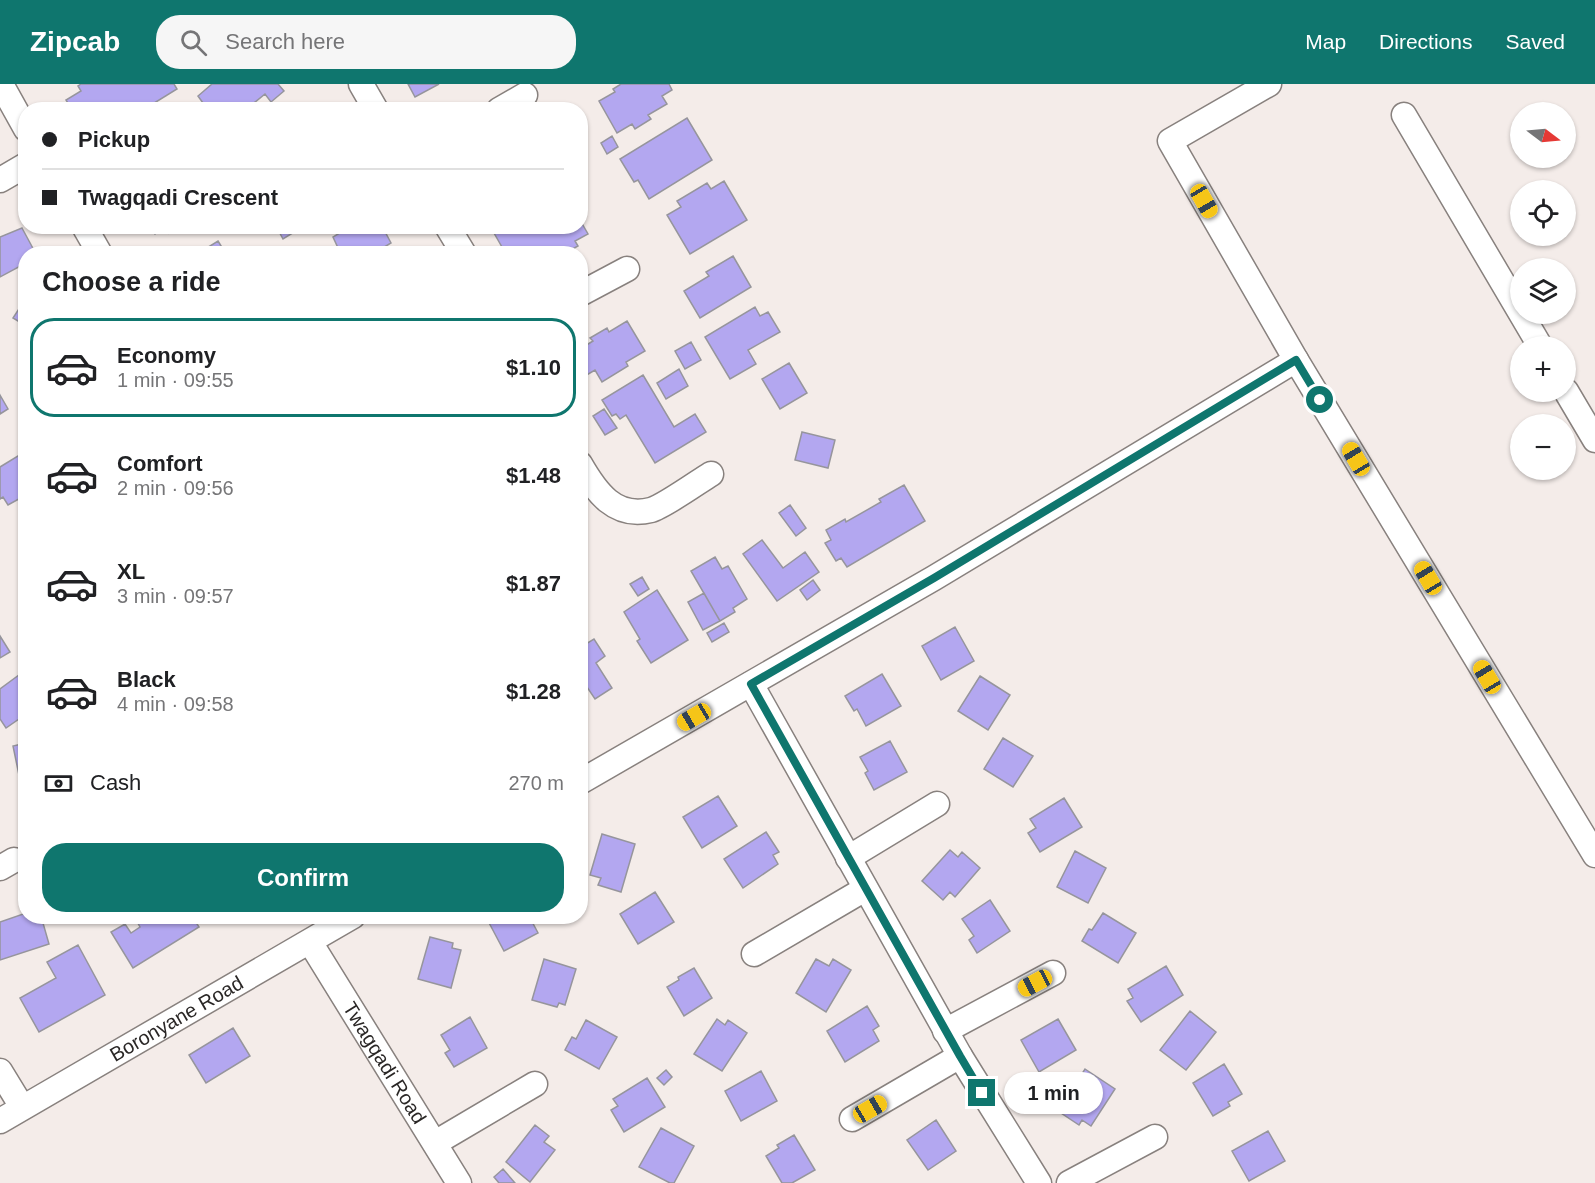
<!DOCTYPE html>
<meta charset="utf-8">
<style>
:root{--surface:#fff;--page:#f6f6f6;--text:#202124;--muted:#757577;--line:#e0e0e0;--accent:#0f766e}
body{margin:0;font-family:Arial,sans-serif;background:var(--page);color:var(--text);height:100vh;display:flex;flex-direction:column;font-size:22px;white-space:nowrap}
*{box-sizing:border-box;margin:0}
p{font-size:20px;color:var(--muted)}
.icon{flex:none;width:33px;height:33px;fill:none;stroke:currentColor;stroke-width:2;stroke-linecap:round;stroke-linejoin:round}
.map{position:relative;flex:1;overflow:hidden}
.panel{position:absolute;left:18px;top:162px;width:570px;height:678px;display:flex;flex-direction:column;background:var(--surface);border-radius:24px;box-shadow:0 2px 4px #0004}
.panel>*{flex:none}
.banner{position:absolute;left:18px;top:18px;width:570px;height:132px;border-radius:24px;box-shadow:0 2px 4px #0004;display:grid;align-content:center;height:132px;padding:0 24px;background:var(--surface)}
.needle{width:39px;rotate:106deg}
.fabs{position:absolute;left:1510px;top:18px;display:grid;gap:12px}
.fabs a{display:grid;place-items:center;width:66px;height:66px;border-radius:50%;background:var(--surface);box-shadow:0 2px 4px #0004;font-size:30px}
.end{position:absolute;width:27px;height:27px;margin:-14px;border:8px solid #0f766e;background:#fff;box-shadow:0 0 0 3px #fff}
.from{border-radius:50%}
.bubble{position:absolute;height:42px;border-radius:21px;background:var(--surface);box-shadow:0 2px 4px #0004;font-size:20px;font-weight:700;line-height:42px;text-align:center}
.car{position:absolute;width:18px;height:36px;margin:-18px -9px;border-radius:8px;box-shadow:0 0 4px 2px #0007;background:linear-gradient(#f5c518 24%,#345 0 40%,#f5c518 0 76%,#345 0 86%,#f5c518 0)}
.banner b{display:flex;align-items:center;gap:21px;height:57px;font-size:22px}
.banner b+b{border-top:2px solid var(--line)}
.banner i{width:15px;height:15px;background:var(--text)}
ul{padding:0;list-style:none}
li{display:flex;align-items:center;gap:18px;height:99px;margin:0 12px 9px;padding:0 12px;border:3px solid transparent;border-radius:24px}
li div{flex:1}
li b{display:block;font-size:22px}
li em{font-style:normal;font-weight:700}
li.selected{border-color:var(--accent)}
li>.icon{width:54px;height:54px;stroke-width:1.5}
h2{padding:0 24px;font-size:27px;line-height:72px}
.pay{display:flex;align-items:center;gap:15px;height:66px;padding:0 24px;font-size:22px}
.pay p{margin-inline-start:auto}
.primary-button{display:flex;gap:12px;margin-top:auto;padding:12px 24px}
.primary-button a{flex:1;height:69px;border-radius:24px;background:var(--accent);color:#fff;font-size:24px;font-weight:700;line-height:69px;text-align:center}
header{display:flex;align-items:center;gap:36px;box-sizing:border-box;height:84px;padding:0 30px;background:var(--accent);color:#fff}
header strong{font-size:28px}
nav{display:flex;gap:33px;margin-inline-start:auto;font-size:21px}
.search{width:420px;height:54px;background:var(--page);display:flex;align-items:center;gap:15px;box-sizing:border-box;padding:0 21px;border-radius:24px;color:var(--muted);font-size:22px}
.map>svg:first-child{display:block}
</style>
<header>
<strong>Zipcab</strong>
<div class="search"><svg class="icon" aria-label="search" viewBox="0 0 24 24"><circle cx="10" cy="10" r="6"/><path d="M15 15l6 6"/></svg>Search here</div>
<nav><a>Map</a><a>Directions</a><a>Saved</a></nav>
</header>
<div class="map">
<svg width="1595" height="1099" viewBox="0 0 1595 1099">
<rect width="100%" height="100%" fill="#f4ece9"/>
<path fill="#b3a7f0" stroke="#96959c" stroke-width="1.5" d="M81,0h93l3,5 -34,21h-71l-6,-10 15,-9 -3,-5z
M212,0h66l6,7 -13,11 -6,-8 -16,13 1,3h-42l-10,-14z
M408,0h31l-24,13z
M621,0h48l3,6 -10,6 5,8 -19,11 3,4 -16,10 -3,-5 -15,9 -18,-32 16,-9 -2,-3z
M687,34l25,42 -63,39 -11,-19 -4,2 -14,-23z
M612,52l6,11 -11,7 -6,-11z
M724,97l23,39 -57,34 -23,-39 14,-8 -4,-6 30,-18 4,6z
M580,136l8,14 -13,7 3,5 -14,8h-58l-12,-21 12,-7h15l2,5 7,-5h50z
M150,142h27l-8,7 -4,-6 -10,7z
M276,142h28l-21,13z
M351,142h31l9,17 -18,11h-40l-1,-3 6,-3 -5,-11z
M22,144l14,26h-10v9l-26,14v-40z
M218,157l8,13h-29z
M733,172l18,31 -51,31 -16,-27 25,-15 -3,-4z
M26,214v28l-13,-8z
M755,223l5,9 8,-4 12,20 -32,18 8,14 -26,15 -25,-42z
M627,237l18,30 -19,11 2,4 -26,16 -7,-12 -10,6 -5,-8v-19l13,-8 -3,-3 17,-10 2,4z
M691,258l10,18 -16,9 -10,-18z
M789,279l18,30 -27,16 -18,-30z
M679,285l9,17 -22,13 -9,-16z
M643,291l31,52 21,-13 11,18 -51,31 -29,-48 -6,4 -4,-5 -4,2 -10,-16z
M0,311l8,14 -8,5z
M604,325l13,19 -12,7 -12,-19z
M802,348l33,8 -7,28 -33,-8z
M26,367v44l-18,10 -5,-8 -3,2v-32z
M904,401l21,36 -78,46 -6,-9 -5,3 -11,-18 6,-3 -5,-10 19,-11 1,3 35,-20 -2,-3z
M790,421l16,23 -10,8 -17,-23z
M762,456l21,28 22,-16 14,20 -42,29 -34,-47z
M715,473l7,12 6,-3 19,33 -14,9 2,4 -15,9 -29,-50z
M642,493l7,12 -11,7 -8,-12z
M813,496l7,10 -13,10 -7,-10z
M657,506l31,50 -37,23 -14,-22 3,-2 -16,-27z
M704,509l16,28 -17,9 -15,-28z
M724,539l5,9 -17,10 -5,-9z
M955,543l19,34 -33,19 -19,-34z
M580,550l6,10 8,-5 11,17 -9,7 16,25 -17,11 -12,-18 -3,2z
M0,552l10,16 -10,6z
M23,588l3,4v38l-20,14 -6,-9v-30z
M882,590l19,32 -35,20 -9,-17 -3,2 -9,-15z
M980,592l30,19 -22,35 -30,-19z
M1003,654l30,18 -20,31 -29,-18z
M890,657l17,31 -33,18 -9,-17 3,-2 -8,-14z
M26,659v35l-6,2 -7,-34z
M718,712l19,30 -35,22 -19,-31z
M1064,714l18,29 -42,25 -12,-19 8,-5 -6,-9z
M766,748l13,20 -6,3 5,9 -35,24 -19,-29z
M602,750l33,10 -14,48 -23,-7 3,-7 -11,-3z
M950,766l8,7 4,-5 18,16 -25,29 -5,-5 -7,8 -21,-19z
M1075,767l31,17 -18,35 -31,-16z
M655,808l19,30 -36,22 -18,-30z
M990,816l20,31 -33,22 -8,-13 5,-4 -12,-17z
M26,829v3h15l8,28 -49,16v-38z
M1103,829l33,20 -18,30 -36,-22 7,-12 3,1z
M134,832h58l7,11 -66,41 -22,-36 14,-8 6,9 9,-6z
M491,832h38l9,17 -34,18 -17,-32z
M430,853l23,6 -1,5 9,2 -10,38 -33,-9z
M78,861l27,50 -66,37 -19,-34 36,-20 -9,-16z
M544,875l32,10 -11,36 -6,-2 -2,4 -25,-7z
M816,875l13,7 4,-7 18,11 -25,42 -30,-19z
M1166,882l17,29 -42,27 -14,-21 6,-3 -5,-9z
M694,884l18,30 -28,18 -17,-29 12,-7 -1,-3z
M867,922l12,20 -6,4 6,11 -34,21 -18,-31z
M1190,927l26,21 -30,38 -26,-20z
M470,933l17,31 -33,19 -9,-14 5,-3 -9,-15z
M717,935l8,6 3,-5 19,13 -25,38 -28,-17z
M1058,935l18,31 -37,22 -18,-32z
M586,936l31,17 -18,32 -34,-19 7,-13 4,2z
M233,944l17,28 -44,27 -17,-28z
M1224,980l18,30 -14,8 2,4 -17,10 -20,-33z
M1085,985l30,20 -24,37 -9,-6 -3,5 -21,-14z
M666,986l6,7 -8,8 -7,-7z
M761,987l16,30 -36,20 -16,-30z
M647,994l18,29 -41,25 -13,-22 7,-4 -5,-7z
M936,1036l20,31 -28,19 -21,-30z
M535,1041l14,11 -5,6 11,8 -25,32 -24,-20z
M661,1044l33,18 -20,37h-4l-31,-16z
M1268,1047l17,30 -36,20 -17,-30z
M794,1051l21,35 -23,13h-10l-16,-27 13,-8 -2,-3z
M503,1085l12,14h-16l-5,-6z"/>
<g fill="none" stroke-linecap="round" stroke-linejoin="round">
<defs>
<g id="minor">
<path d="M1,0l25,45"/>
<path d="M361,0l15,26"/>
<path d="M1269,0l-99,57 126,219 299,495"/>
<path d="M499,26l26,-15"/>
<path d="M1404,31l136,231"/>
<path d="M0,96l26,-15"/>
<path d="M84,142l16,28"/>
<path d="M447,142l17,28"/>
<path d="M580,210l47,-25"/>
<path d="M1566,307l29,49"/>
<path d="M580,380c16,28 35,55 71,46 12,-3 47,-28 60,-36"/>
<path d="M751,600l209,372 79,127"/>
<path d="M580,698l354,-204 362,-218"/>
<path d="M848,774l89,-54"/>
<path d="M0,784l14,-8"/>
<path id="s1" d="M310,858l149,241"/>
<path d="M754,870l111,-65"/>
<path d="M945,947l108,-58"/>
<path d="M0,987l22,36"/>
<path d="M852,1035l108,-63"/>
<path id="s2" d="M0,1037l353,-205"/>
<path d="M435,1059l100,-59"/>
<path d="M1069,1099l86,-46"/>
</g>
</defs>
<use href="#minor" stroke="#88817e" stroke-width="27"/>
<use href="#minor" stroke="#fff" stroke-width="24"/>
</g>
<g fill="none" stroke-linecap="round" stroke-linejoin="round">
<path stroke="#0f766e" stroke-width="8" d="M982,1009l-22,-37 -209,-372 183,-106 362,-218 24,40"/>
</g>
<g text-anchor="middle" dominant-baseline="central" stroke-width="4.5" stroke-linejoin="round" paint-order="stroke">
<g font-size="20" fill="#2a2726" stroke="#fff">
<text stroke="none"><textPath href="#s2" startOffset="204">Boronyane Road</textPath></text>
<text stroke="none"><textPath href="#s1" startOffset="142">Twagqadi Road</textPath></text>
</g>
</g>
</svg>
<div class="fabs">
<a><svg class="needle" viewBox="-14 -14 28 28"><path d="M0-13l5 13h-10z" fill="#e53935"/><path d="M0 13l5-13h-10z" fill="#757577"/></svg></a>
<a><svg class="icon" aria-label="locate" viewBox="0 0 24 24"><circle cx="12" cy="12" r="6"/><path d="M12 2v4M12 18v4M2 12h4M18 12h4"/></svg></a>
<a><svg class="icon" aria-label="layers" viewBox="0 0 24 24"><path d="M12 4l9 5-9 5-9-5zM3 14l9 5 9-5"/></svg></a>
<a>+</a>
<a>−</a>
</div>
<i class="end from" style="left:1320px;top:316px"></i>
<i class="end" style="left:982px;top:1009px"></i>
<div class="bubble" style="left:1004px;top:988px;width:99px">1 min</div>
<i class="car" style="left:1204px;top:117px;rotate:150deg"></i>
<i class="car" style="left:1356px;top:375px;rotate:329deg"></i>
<i class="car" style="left:1428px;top:494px;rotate:329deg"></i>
<i class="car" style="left:1487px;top:593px;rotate:329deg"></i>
<i class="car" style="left:694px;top:633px;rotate:240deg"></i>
<i class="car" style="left:1035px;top:899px;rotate:242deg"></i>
<i class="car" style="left:870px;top:1025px;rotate:60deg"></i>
<div class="banner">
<b><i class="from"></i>Pickup</b>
<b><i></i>Twagqadi Crescent</b>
</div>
<section class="panel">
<h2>Choose a ride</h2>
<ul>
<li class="selected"><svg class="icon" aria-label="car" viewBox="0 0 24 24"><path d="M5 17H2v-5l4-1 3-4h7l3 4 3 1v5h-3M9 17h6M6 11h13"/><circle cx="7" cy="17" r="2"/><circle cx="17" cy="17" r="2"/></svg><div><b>Economy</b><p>1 min · 09:55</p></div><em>$1.10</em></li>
<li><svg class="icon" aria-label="car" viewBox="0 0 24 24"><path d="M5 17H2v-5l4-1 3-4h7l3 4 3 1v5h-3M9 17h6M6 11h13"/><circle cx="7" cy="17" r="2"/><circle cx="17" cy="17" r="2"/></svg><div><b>Comfort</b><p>2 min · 09:56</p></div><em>$1.48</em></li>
<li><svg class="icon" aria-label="car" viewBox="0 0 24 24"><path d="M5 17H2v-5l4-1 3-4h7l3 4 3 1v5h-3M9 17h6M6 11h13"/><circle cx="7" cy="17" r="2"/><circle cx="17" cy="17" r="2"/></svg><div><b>XL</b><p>3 min · 09:57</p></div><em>$1.87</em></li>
<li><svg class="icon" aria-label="car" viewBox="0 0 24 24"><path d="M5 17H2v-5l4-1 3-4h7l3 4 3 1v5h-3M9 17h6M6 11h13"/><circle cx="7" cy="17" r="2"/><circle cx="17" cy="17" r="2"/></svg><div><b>Black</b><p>4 min · 09:58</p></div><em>$1.28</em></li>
</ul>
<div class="pay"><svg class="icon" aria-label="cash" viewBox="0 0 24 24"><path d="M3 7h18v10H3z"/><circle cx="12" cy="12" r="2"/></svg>Cash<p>270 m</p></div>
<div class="primary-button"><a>Confirm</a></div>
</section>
</div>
